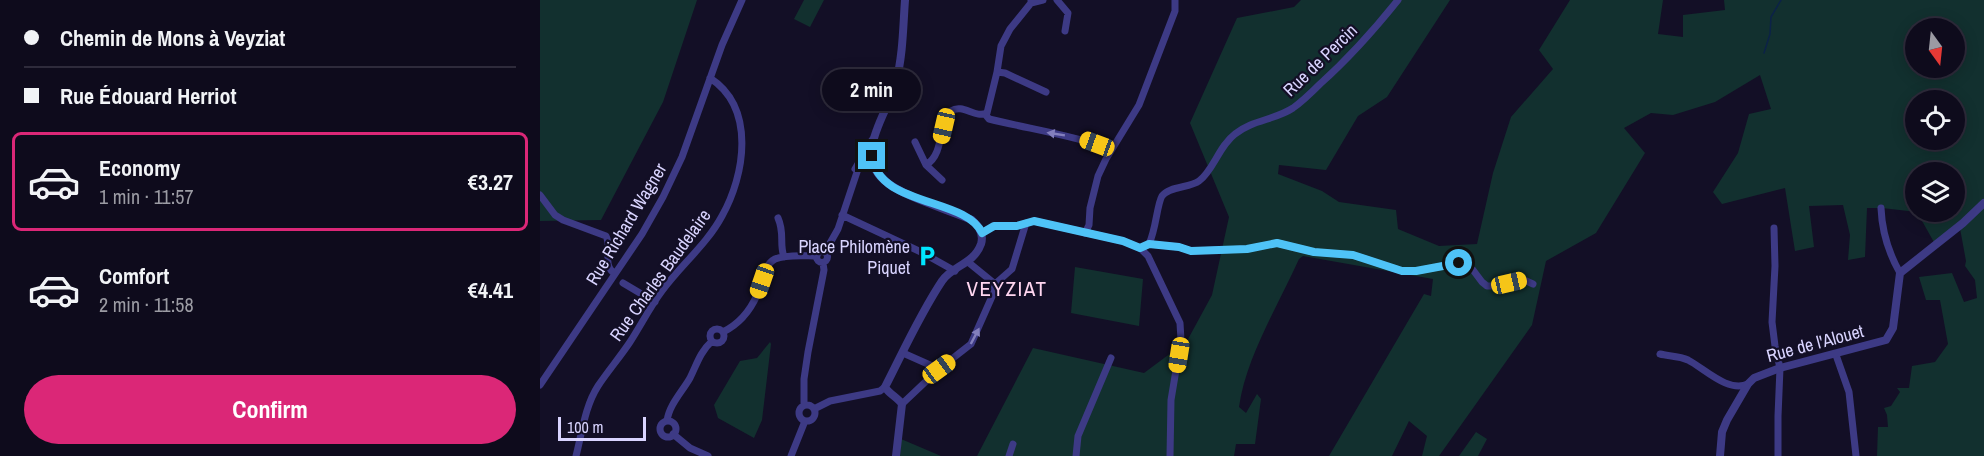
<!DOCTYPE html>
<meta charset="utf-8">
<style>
:root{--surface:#0e0b1c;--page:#1c1929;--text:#f1f3f6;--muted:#9b9ba3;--line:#2e2b3b;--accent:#db2777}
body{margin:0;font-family:"Archivo Narrow",sans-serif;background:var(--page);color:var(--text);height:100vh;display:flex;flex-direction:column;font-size:22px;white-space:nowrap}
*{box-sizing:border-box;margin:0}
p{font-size:20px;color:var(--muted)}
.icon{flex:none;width:33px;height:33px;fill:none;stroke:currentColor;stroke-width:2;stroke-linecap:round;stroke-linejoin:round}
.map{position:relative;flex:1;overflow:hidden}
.panel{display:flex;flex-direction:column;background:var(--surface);width:540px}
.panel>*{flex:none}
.banner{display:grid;align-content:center;height:132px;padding:0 24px;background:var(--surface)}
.needle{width:39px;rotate:165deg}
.buttons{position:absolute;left:1365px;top:18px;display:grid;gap:12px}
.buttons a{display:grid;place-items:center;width:60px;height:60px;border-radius:50%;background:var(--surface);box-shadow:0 3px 15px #0003,0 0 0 2px var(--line);font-size:30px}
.scale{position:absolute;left:18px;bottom:15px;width:88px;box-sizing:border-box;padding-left:6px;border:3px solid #d9d4ff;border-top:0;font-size:16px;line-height:21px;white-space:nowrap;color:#d9d4ff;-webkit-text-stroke:4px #130f26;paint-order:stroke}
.end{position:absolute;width:27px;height:27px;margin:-14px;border:8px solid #4fc3f7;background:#111;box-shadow:0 0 0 3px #111}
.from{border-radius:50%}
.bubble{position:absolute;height:42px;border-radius:21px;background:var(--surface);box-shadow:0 3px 15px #0003,0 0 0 2px var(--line);font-size:20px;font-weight:700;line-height:42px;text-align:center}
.car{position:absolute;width:18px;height:36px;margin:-18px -9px;border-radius:8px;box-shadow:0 0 4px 2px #0007;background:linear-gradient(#f5c518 24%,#345 0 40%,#f5c518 0 76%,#345 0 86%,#f5c518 0)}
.banner b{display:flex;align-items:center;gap:21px;height:57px;font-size:22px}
.banner b+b{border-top:2px solid var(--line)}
.banner i{width:15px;height:15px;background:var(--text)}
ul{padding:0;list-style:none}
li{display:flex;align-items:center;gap:18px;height:99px;margin:0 12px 9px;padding:0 12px;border:3px solid transparent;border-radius:9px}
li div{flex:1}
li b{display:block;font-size:22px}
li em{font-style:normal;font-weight:700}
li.on{border-color:var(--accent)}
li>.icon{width:54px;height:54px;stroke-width:1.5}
.button{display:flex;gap:12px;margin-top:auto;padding:12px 24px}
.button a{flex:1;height:69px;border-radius:36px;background:var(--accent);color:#fff;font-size:24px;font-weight:700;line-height:69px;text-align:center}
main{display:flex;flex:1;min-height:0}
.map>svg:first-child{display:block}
</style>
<main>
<section class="panel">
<div class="banner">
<b><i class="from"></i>Chemin de Mons à Veyziat</b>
<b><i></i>Rue Édouard Herriot</b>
</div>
<ul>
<li class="on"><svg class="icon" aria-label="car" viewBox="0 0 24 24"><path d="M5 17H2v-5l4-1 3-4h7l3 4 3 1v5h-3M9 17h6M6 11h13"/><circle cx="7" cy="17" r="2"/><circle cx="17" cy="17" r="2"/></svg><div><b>Economy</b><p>1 min · 11:57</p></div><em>€3.27</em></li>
<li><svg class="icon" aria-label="car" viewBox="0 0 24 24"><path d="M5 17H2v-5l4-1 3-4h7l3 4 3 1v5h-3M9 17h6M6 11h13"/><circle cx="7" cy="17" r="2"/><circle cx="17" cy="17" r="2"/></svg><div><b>Comfort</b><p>2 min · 11:58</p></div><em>€4.41</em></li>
</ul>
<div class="button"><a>Confirm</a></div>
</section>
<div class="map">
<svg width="1444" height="456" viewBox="0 0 1444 456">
<rect width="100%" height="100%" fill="#130f26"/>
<path fill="#12302f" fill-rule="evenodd" d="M0,0h157l-34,102 -62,118 -61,1z
M264,0h20l-14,27 -16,-8z
M761,0h149l-63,97 -29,19 -32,54 -47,-5 -1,9 44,17 17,11 57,8 2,19 41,17 38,-2 16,-71 18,-56 42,-48 -14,-19 31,-50h93l-5,34 25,3v-22l42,-5 -1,-10h260v456h-107l1,-29h10l-1,-12 -3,-7 7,-2 9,-14 -3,-4h12l3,-22 23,-4 13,-18 -8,-44h-14l-7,-23 33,-4 12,29 13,-4 -2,-18 -10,-14 1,-5 -7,-38 -24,21 -18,-32 -35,-4h-15l-2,49 -17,3 2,-25 -7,-30 -34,1 5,41 -19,4 -10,-63 -63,16 -9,-12 25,-39 11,-39 22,-5 -11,-34 -45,27 -42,13 -22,-2 -27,15 21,25 -49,80 -50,28 -14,64 -93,131h-17l5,-20 -18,-15 -17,35h-63l95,-162 7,2 2,-17 -130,-23 -4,3c-20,45 -53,98 -60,148l7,6 11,-19 4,5 -6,45h-19l-2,12h-257l56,-108 111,25 43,-32 25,-46 17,-78 -39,-94 47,-105 57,-11zM1376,28h38v40h-38zM1376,100h38v40h-38zM1376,172h38v40h-38z
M535,267l68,12 -4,47 -68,-13z
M230,342l1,2 -9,76 -8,18 -36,-20 -4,-13 26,-44 17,-3z
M936,432l11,7 -9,17h-19z
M361,439l40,17h-41z"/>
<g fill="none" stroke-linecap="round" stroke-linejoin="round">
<path stroke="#0c2248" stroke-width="1.5" d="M1224,53l6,-19 1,-17 10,-17"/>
<path stroke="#3d3a85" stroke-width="7" d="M517,0l11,13 -3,18
M491,3l12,-3
M457,72l8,1 41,19
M445,114l4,5c41,10 83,16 123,30
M375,142l11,23 16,15
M386,165c20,-12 11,-45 25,-54 12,-8 24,8 36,2l10,-41 4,-26 9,-17 21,-26v-3
M315,169l17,-29
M0,195l15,20 8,5 43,16c7,14 -5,28 9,38
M1341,208c1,24 7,44 19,65
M302,215l79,37 34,19
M238,218c7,16 1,25 6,39
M1234,228l1,38 -3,56 3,24 5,22 -2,48v40
M442,233l12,-7h23l17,-5 89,20 17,7 8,8 32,67 1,17 -10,60 -1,56
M545,233l4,-8 1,-17 8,-32 8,-17 33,-54 36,-94v-11
M609,244l30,3 12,4 56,-2 30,-6 37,9 39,3 49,16h14l43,-8 14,7 9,12 5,4h10l27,-6 9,4
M605,246l4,-2c7,-14 8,-40 13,-48 7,-10 28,-8 37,-15 14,-10 20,-35 36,-47 17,-14 40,-14 58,-26 10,-7 19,-16 27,-24 29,-26 54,-54 78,-84
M276.5 257a5.5 5.5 0 1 1 11 0a5.5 5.5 0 1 1-11 0Z
M285,252l13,-23 20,-60 1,-2 14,-5
M428,262l27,22
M83,283l32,19
M455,284l17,-15 14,-46
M170 336a7 7 0 1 1 14 0a7 7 0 1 1-14 0Z
M183,332c16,-8 27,-21 34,-37 5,-11 6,-30 18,-36 12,-5 30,-3 42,-3
M363,353l36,16
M1120,354c8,2 20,2 28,6 17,9 40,33 60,24
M1296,355l13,37 7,64
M0,385l102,-151 21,-37 19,-40 40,-112 20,-45
M362,404l37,-35 32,-25 23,-52 1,-8
M259 413a8 8 0 1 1 16 0a8 8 0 1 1-16 0Z
M264,405v-26l4,-27 16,-82 -1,-7
M274,409l16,-8 50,-10 5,-4
M127,421c2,-16 15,-29 23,-43 7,-14 10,-26 22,-37
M120 429a8 8 0 1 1 16 0a8 8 0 1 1-16 0Z
M133,434l17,14 18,8
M36,456c6,-23 9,-50 22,-70 10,-15 22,-29 32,-44 11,-17 20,-35 32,-51 19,-26 45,-47 60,-75 23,-41 34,-108 -12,-138
M251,456l14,-35
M469,456l4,-12
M536,456l2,-20 33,-78"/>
<path stroke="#3d3a85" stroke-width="8" d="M356,456l6,-52c-5,-7 -13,-10 -17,-17 18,-35 35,-73 57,-106 10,-15 32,-17 39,-37 3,-10 -2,-18 -9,-24 -23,-10 -71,-24 -88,-40 -31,-27 5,-68 12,-98 7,-27 7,-54 9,-82
M1180,456l2,-24 5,-12 21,-36 6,-6 26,-10 106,-28 7,-12 7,-55 63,-50 21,-20"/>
</g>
<defs><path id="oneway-solid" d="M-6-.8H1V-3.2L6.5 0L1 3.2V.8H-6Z" transform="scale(1.5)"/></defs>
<g fill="#837fbc">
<use href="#oneway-solid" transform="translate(516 134) rotate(-171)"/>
<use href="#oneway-solid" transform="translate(435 336) rotate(-62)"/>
</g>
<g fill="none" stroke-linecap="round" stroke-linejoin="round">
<path stroke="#4fc3f7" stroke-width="8" d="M332,156c6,51 94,41 110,77l12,-7h23l17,-5 89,20 17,7 9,-4 30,3 12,4 56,-2 30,-6 37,9 39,3 49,16h14l43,-8"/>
</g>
<defs>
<symbol id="parking-bare" viewBox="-9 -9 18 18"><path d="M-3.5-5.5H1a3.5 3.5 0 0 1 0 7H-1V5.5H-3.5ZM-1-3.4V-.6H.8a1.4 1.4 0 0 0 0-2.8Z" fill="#00e5ff" stroke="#130f26" stroke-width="2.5" paint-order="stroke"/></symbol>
</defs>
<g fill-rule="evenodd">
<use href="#parking-bare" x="372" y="241" width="30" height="30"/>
</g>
<g text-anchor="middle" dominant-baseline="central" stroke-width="4.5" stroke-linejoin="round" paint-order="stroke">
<g font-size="18" fill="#d9d4ff" stroke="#130f26">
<text transform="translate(780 60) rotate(-44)">Rue de Percin</text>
<text transform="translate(86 224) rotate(-59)">Rue Richard Wagner</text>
<text transform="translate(120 275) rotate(-54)">Rue Charles Baudelaire</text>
<text transform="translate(1275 343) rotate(-15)">Rue de l'Alouet</text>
</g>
<g font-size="18" fill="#d9d4ff" stroke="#130f26" text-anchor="end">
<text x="370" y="246">Place Philomène<tspan x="370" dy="21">Piquet</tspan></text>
</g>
<g font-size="21" letter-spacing="1.5" fill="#ffd6f0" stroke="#130f26">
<text x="467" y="288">VEYZIAT</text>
</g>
</g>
</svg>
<div class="buttons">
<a><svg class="needle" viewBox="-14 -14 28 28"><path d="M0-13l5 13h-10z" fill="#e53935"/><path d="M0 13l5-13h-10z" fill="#9b9ba3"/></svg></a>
<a><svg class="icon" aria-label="locate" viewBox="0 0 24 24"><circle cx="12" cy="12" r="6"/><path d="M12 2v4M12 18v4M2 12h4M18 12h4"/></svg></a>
<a><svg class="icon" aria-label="layers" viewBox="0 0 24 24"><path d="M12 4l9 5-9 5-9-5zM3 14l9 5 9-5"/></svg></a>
</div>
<div class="scale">100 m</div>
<i class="end from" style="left:919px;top:263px"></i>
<i class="end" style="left:332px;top:156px"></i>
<div class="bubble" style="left:282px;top:69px;width:99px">2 min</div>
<i class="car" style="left:404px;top:126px;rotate:193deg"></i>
<i class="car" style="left:557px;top:144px;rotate:290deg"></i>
<i class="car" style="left:222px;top:281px;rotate:199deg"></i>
<i class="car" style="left:969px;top:283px;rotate:77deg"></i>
<i class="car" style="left:639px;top:355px;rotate:189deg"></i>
<i class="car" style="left:399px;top:369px;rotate:54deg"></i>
</div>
</main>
